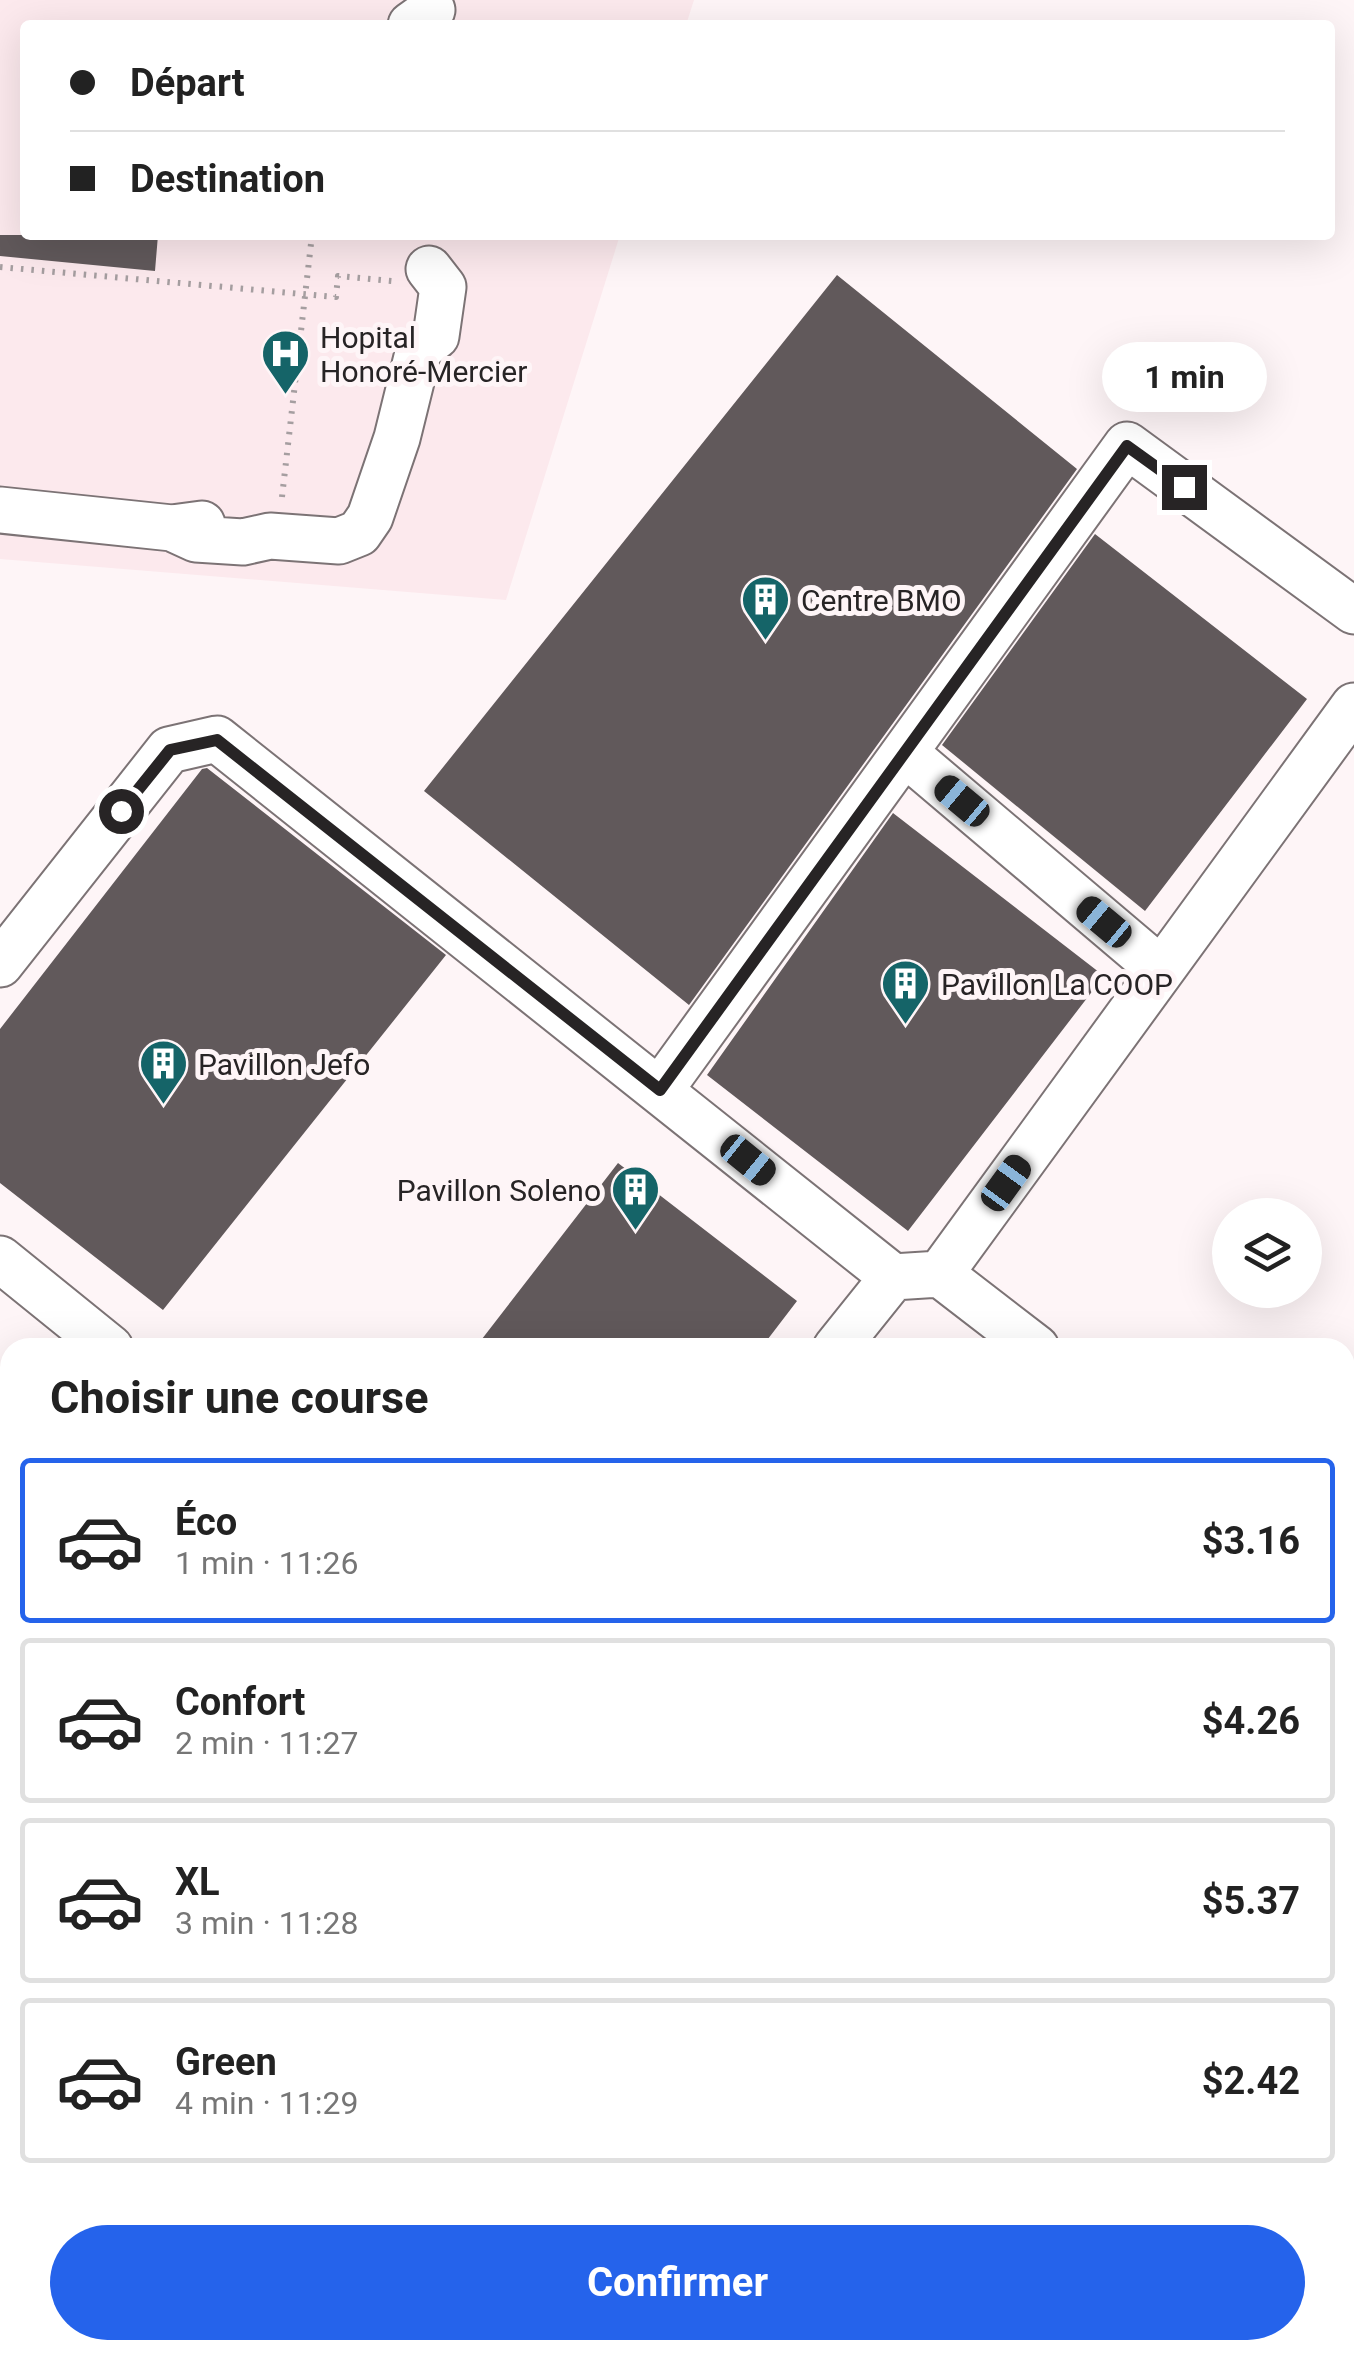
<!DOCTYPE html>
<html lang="fr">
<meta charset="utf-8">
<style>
:root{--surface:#fff;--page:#f2f2f2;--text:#222;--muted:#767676;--line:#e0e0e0;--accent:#2563eb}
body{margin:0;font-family:Roboto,sans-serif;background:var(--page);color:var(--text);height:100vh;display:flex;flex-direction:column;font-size:38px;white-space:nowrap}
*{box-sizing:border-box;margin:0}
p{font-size:32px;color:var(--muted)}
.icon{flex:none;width:55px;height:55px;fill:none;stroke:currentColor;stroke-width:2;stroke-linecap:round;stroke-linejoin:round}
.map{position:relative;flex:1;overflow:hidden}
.panel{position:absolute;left:0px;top:1338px;width:1355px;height:1022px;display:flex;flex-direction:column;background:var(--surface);border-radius:30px 30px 0 0;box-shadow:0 10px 40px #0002}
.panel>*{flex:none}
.hud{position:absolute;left:20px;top:20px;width:1315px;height:220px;border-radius:10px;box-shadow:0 10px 40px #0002;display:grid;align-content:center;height:220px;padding:0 50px;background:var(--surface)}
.buttons{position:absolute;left:1212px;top:1198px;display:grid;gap:20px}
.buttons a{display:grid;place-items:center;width:110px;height:110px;border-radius:50%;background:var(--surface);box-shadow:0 10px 40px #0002;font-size:50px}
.end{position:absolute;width:45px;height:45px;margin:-22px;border:12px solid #272425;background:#fff;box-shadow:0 0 0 5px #fff}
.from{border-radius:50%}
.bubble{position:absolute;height:70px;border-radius:35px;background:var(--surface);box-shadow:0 10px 40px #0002;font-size:32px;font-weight:700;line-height:70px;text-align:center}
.car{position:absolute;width:30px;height:60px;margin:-30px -15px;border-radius:12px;box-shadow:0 0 8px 2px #0007;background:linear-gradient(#222 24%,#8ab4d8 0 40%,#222 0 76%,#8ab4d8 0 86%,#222 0)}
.hud b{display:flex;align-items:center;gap:35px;height:95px;font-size:38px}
.hud b+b{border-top:2px solid var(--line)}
.hud i{width:25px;height:25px;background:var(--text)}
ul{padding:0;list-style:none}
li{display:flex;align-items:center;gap:30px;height:165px;margin:0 20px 15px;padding:0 30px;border:5px solid var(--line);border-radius:10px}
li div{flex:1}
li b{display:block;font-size:38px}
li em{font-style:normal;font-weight:700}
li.active{border-color:var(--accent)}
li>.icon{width:90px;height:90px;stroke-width:1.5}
h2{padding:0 50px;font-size:45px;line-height:120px}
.primary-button{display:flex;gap:20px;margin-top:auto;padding:20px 50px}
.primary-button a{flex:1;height:115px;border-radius:60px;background:var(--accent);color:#fff;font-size:40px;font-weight:700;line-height:115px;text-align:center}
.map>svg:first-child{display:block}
</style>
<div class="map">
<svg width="1354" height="2359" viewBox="0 0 1354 2359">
<rect width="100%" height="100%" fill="#fef5f7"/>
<path fill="#fce9ed" d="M0,0h694l-8,25h-661v210h595l-114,365 -506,-41z"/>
<path fill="#f6d4db" d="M0,2055l10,8v152l-10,14z"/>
<path fill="#61595b" d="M0,235h158l-3,36 -155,-15z
M837,275l240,194 -388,536 -265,-214z
M1095,534l212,165 -162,212 -203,-166z
M207,768l239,187 -283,355 -163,-127v-154l202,-260z
M893,813l211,163 -196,255 -201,-156z
M618,1163l179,138 -36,47h-286z"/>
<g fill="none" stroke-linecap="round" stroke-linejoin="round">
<defs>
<path id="minor" d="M411,25l21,-15
M0,510l172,18 30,-4
M172,528l24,11 47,3 27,-6 69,5 20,-8 11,-16 27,-79 22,-89 17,-13 7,-49 -14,-18
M905,753l256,217
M0,964l169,-214 48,-11 676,538 47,-3 96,74
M660,1090l467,-645 227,166
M0,1259l110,89
M940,1274l414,-568
M836,1348l57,-71
M1345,1558l9,-13
M0,1780l10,-12
M1345,2000l9,-12
M1345,2282l9,7
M1068,2359l7,-9"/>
</defs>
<use href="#minor" stroke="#7c7375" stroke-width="49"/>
<path stroke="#a59ea0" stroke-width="6" stroke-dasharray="2.5 8" stroke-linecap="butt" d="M0,267l336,30 2,-21 54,5
M282,497l30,-262
M706,2359l7,-9"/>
<use href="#minor" stroke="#fff" stroke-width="45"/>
</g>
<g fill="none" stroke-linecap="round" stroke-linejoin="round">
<path stroke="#272425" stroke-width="12" d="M121,811l49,-61 47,-10 443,350 467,-644 57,41"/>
</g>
<defs>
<symbol id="hospital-pin" viewBox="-11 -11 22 30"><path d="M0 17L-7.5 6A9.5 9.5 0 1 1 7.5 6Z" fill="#156468" stroke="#fef5f7"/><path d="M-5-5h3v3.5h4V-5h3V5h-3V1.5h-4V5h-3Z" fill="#fff"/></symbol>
<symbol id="building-pin" viewBox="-11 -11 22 30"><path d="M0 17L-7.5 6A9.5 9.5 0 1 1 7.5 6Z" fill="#156468" stroke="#fef5f7"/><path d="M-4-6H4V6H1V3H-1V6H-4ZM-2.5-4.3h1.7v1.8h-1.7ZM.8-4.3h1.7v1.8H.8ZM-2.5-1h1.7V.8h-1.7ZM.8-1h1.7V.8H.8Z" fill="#fff"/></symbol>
</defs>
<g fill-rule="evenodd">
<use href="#hospital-pin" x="258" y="326" width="55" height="75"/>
<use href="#building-pin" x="738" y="572" width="55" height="75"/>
<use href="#building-pin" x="878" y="956" width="55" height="75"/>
<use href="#building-pin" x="136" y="1036" width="55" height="75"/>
<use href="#building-pin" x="608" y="1162" width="55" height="75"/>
</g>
<g text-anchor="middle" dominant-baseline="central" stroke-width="10" stroke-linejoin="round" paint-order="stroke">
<g font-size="30" fill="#272425" stroke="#fef5f7" text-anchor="start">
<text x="320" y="337">Hopital<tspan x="320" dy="34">Honoré-Mercier</tspan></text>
<text x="801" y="600">Centre BMO</text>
<text x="941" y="984">Pavillon La COOP</text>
<text x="198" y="1064">Pavillon Jefo</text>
<text x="601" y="1190" text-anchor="end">Pavillon Soleno</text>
</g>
</g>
</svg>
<div class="buttons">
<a><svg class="icon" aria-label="layers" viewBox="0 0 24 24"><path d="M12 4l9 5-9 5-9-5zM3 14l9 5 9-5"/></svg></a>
</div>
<i class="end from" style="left:121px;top:811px"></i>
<i class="end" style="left:1184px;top:487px"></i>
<div class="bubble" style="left:1102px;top:342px;width:165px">1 min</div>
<i class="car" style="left:962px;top:801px;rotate:310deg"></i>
<i class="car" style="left:1104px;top:922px;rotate:310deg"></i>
<i class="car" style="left:748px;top:1160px;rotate:129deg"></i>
<i class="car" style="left:1006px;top:1183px;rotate:36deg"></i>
<div class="hud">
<b><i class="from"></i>Départ</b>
<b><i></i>Destination</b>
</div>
<section class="panel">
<h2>Choisir une course</h2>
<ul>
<li class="active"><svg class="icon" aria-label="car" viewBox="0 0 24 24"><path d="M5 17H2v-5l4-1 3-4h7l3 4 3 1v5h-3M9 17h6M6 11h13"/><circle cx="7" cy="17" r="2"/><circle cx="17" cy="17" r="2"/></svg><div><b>Éco</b><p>1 min · 11:26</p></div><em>$3.16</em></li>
<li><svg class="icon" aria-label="car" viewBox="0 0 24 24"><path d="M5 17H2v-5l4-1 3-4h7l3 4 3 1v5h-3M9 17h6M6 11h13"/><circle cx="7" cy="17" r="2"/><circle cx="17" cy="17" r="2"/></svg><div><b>Confort</b><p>2 min · 11:27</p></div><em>$4.26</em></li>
<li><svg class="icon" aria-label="car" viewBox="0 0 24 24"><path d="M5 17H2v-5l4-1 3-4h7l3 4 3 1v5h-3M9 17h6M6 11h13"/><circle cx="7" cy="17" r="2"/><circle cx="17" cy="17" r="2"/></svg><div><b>XL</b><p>3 min · 11:28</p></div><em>$5.37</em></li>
<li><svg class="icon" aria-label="car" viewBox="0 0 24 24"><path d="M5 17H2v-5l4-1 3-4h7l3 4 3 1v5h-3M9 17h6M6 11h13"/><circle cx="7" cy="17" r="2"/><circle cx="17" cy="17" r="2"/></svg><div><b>Green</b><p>4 min · 11:29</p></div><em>$2.42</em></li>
</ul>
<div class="primary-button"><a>Confirmer</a></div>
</section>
</div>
